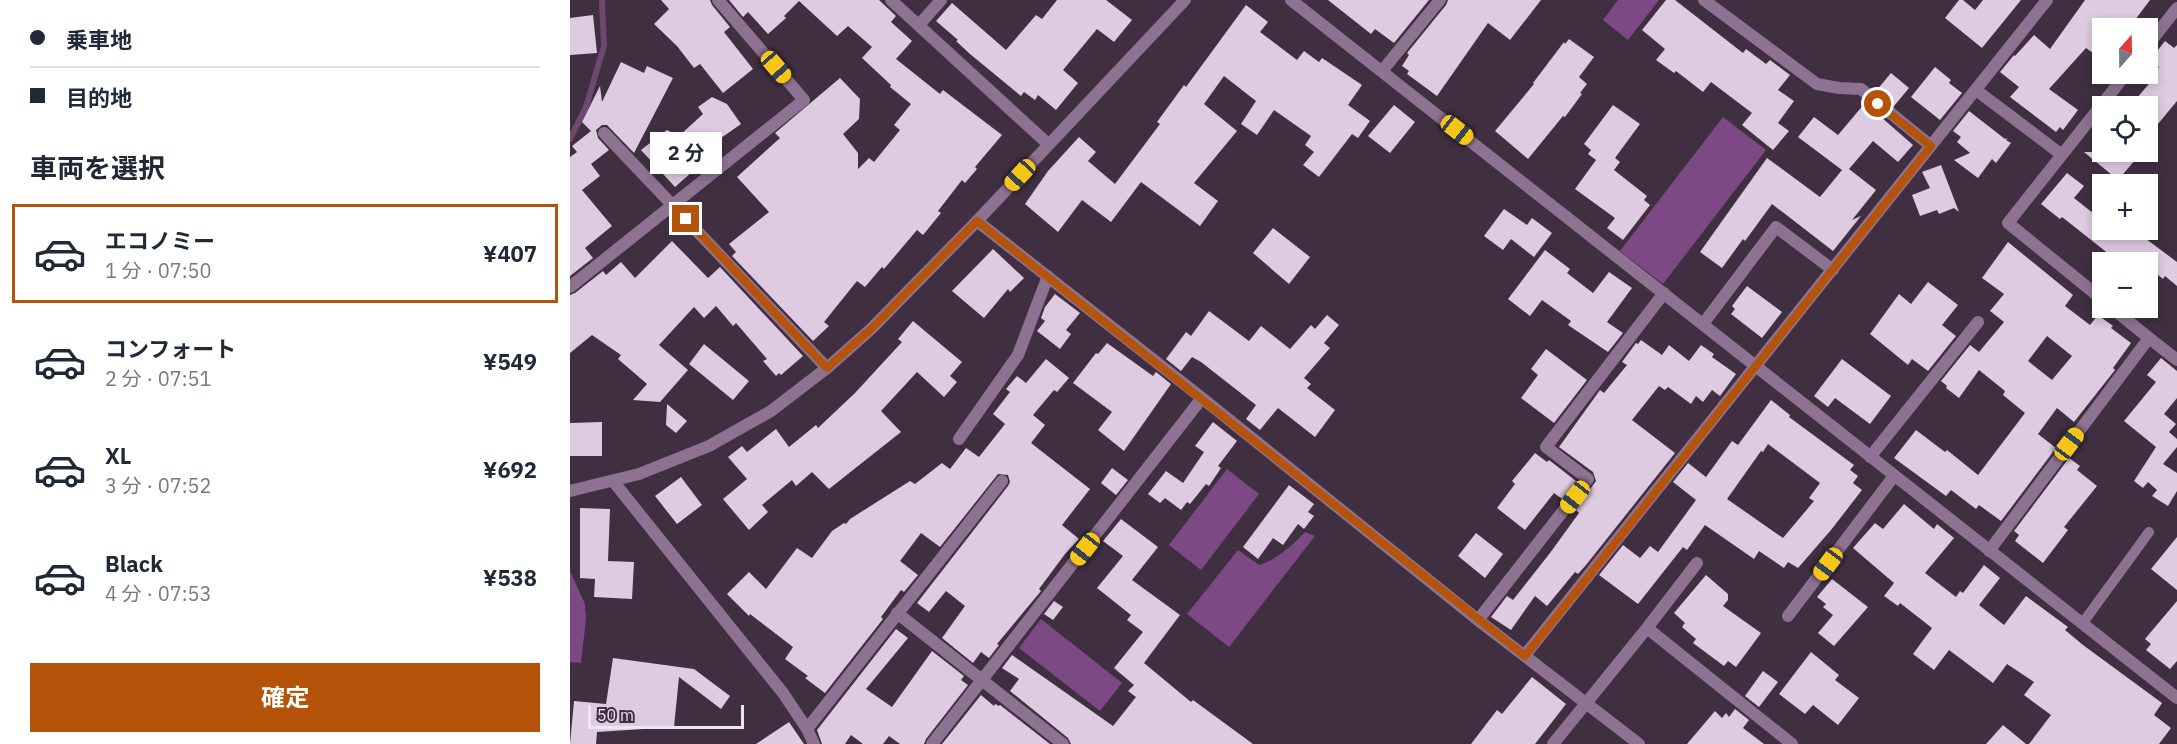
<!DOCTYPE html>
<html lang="ja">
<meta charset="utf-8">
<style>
:root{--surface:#fff;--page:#f6f6f7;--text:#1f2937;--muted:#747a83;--line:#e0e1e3;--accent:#b45309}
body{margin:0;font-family:"IBM Plex Sans","Noto Sans JP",sans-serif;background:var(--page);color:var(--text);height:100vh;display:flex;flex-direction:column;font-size:22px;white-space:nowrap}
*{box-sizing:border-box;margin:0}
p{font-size:20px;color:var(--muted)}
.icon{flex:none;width:33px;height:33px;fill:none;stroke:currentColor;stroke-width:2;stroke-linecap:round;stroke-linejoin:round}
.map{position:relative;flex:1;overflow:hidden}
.drawer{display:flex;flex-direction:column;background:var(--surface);width:570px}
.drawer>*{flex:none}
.guide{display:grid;align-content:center;height:132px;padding:0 30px;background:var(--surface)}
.needle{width:39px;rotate:20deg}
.tools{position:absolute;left:1522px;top:18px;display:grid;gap:12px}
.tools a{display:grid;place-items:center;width:66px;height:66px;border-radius:0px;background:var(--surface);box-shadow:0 3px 9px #0003;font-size:30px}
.scale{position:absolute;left:18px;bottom:15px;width:156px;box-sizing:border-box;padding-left:6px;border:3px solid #efe5f1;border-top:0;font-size:16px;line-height:21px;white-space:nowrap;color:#efe5f1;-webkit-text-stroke:4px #3f2f41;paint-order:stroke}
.end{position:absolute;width:27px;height:27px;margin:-14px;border:8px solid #b45309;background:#fff;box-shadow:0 0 0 3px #fff}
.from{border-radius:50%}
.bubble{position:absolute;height:42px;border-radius:0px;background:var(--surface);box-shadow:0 3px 9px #0003;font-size:20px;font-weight:700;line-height:42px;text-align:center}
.car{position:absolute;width:18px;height:36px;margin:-18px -9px;border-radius:8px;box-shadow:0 0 4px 2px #0007;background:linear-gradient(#f5c518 24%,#345 0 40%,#f5c518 0 76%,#345 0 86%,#f5c518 0)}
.guide b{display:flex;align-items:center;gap:21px;height:57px;font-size:22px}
.guide b+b{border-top:2px solid var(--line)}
.guide i{width:15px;height:15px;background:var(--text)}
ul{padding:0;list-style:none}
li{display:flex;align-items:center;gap:18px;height:99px;margin:0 12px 9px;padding:0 18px;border:3px solid transparent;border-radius:0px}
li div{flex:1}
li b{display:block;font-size:22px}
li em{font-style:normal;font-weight:700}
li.on{border-color:var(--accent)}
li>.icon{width:54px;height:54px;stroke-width:1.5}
h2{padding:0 30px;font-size:27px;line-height:72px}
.primary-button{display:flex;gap:12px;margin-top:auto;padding:12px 30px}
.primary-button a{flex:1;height:69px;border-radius:0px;background:var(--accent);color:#fff;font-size:24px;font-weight:700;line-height:69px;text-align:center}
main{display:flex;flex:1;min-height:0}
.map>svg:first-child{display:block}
</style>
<main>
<section class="drawer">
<div class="guide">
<b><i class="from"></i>乗車地</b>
<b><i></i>目的地</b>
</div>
<h2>車両を選択</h2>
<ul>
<li class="on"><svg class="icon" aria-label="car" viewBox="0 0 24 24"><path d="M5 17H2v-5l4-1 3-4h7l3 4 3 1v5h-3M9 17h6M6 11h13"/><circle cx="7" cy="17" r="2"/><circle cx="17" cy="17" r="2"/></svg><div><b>エコノミー</b><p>1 分 · 07:50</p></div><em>¥407</em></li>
<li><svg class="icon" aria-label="car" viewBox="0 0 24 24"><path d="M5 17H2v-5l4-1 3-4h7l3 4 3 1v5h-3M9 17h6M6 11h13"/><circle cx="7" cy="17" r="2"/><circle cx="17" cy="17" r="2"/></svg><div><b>コンフォート</b><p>2 分 · 07:51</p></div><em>¥549</em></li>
<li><svg class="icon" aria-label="car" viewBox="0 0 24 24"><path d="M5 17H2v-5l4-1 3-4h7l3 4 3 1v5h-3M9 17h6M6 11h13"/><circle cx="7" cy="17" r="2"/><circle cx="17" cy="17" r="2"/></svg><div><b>XL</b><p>3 分 · 07:52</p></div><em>¥692</em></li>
<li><svg class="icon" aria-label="car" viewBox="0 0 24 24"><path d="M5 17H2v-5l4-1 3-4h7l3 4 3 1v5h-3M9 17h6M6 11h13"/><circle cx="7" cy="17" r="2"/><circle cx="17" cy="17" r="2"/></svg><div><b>Black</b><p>4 分 · 07:53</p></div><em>¥538</em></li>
</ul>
<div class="primary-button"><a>確定</a></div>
</section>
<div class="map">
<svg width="1607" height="744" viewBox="0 0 1607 744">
<rect width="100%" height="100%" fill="#3f2f41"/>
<path fill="#7c4984" d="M1048,0h41l-31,40 -25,-20z
M1153,117l43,33 -103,134 -43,-33z
M657,469l32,25 -58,76 -32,-25z
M735,532l10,4 -86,111 -42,-33 51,-64 21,15c17,-5 34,-20 46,-33z
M0,571l15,33 1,15 -5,44 -11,-1z
M471,619l81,64 -22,28 -81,-63z"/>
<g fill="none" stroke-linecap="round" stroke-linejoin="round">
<path stroke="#6d4972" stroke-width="6" d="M0,139l16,-32 18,-61 -2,-46"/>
</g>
<path fill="#decae1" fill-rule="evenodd" d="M91,0h49l2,5 18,22 -6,5 29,37 -30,24 -23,-29 -6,4 -17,-22 -23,-22 15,-15z
M159,0h150l17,16 -5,6 21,19 -16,18 44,35 3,-4 59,45 -27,32 2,2 -12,14 -3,-3 -24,31 3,2 -18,22 -6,-5 -33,39 -2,-2 -17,20 -8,-6 -33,41 5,4 -16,15 -81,-85 4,-4 -7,-8 40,-32 -32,-35 43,-39 -5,-5 65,-55 20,21 -1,20 -16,15 15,19v16l11,-11 5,4 26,-32 -6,-5 17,-21 -21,-17 1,-2 -29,-27 10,-11 -24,-21 -11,10 -38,-35 -15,15 2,2 -18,16 -20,-22 -5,5z
M487,0h49l26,20 -18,22 -17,-13 -34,41 15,13 -22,27 -18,-15 -3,5 -11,-8 -3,4 -51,-42 -14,-13 2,-1 -22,-19 16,-18 54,47 30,-35 6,4z
M758,0h101l-35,43 -19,-14 -4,5z
M878,0h93l-31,40 -22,-17 -51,73 -30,-22 2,-3 -7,-5 7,-11 -2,-2 39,-48z
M1096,0h9l68,53 3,-4 20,15 4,-4 20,15 -12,15 16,11 -16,22 11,8 -16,19 -31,-25 10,-12 -41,-31 -8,10 -27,-21 -2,2 -18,-13 9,-11 -23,-19z
M1389,0h4l12,10 8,-10h38l-39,48 -37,-30z
M1515,0h65l-21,28 -13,-8 -6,8h-7v11l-10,14 -7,-5 -37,41 29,21 -15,20 -3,-3 -4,5 -46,-35 9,-10 -19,-15 14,-17 1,1 19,-21 16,14z
M676,5l22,17 -8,10 37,28 7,-9 15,11 3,-4 40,27 -14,20 22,16 -12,17 -6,-4 -33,43 -16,-12 11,-13 -9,-7 6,-9 -37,-26 -17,25 -16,-11 15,-23 -32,-25 -20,28 33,27 -43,52 24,18 -18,25 -59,-44 -30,40 -29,-22 -24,32 -33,-28 23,-33 31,-34 17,15 -8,9 27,23 45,-60 -3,-2 27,-37 2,2z
M23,15l4,38 -27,2v-37z
M999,39l25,18 -15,20 8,7 -7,9 2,1 -17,23 -2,-1 -35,43 -33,-28 39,-47 -1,-1 31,-41 1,2z
M1595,41l9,7 3,-3v56l-29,35v-30h-18l24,-28 -2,-2 7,-9 -9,-7z
M51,62l23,11 3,-7 26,12 -39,75 -27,-28h-5l-6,5 2,8 11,12 -18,14 9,12 -18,14 30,36 -27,22 8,10 -23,18v-119l7,-5 -5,-6 19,-15 -9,-9 18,-36 2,16z
M1365,67l16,13 -2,3 13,10 -22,27 -29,-23z
M1321,73l18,15 -15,18 -18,-15z
M142,97l15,7 14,20 -37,26 6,6 -35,31 -34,-37 26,-20 12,6 24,-22 -5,-7z
M1295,103l48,42 -15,17 -25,-21 -24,28 27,21 -24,30 9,-4 -28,35 -61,-47 -27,37 -2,-2 -21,29 -22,-16 67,-94 53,39 22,-27 -44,-33 16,-20 24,18z
M824,105l21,17 -25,31 -22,-17z
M1043,105l27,19 -25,34 5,4 -6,8 33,26 -3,4 6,5 -27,35 -16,-12 8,-10 -40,-29 21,-29 -8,-6 3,-4 -7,-6z
M1399,111l36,28 3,-1 -2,2 5,3 -15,20 -4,-4 -14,19 -24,-18 16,-7 -13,-11 4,-5 -8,-6z
M1514,152h58l-24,28z
M1371,165l18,47 -5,-4 -15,6 -2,-4 -17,6 -8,-21 18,-7 -8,-16z
M1497,173l17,13 -10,12 29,23v9h31l43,32v24l-12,-10 -2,3 -15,-12v-5h-29l-57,-45 -2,2 -19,-15z
M934,209l23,16 5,-7 20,15 -18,24 -23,-18 -8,11 -19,-14z
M703,228l37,29 -21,27 -36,-31z
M102,241l36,37 12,-11 83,89 -22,19 -2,-2 -3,3 -13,-15 4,-2 -31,-36 -3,3 -17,-20 -12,12 -10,-11 -35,38 29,25 -28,32 -27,-2 14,-16 -29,-25 3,-4 -29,-20 -22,18v-58l5,-2 28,-22 3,4 15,-13 14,16z
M1438,242l65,53 -8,11 25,19 8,-10 15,11 -2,2 20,15 -18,25 2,2 -41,52 -17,-14 -19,26 18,14 -55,73 -22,-16 -3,4 -25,-19 -5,6 -52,-38 22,-28 29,22 2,-2 31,25 47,-62 -22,-18 2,-4 -26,-21 -20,28 -13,-10 1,-2 -6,-5 29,-36 9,7 25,-30 -14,-11 14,-17 -22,-16zM1477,336l25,20 -20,24 -24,-19z
M423,249l31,29 -14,14 -2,-3 -24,29 -32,-27z
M975,250l25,19 -3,4 26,20 16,-21 23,16 -25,34 16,11 -15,19 -40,-27 3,-4 -29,-21 -12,16 -22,-17z
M1358,282l30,23 -16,20 14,11 -28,35 -16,-12 -4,6 -38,-31 29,-40 12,10z
M1177,286l35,26 -20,26 -31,-24 4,-5 -3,-3z
M485,294l25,19 -14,17 5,4 -11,15 -23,-18 8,-10 -4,-3 4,-11z
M639,311l40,30 12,-15 29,23 21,-24 4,4 12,-14 12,10 -15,18 6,5 -26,30 7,6 -4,4 28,22 -20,27 -37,-29 -18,22 -14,-11 10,-14 -55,-43 -9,-5 -11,14 -15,-12 20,-27 5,4z
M343,321l49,41 -12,14 7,6 -13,15 -27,-25 -36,39 20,21 -72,57 -17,-17 -16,14 -4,-6 -30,25 6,7 -19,18 -26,-31 24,-20 -19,-22 14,-11 5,6 29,-23 13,18 27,-22 2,3 37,-35 47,-51 -4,-3z
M1071,340l21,15 7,-10 20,16 12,-16 13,9 -2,3 24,17 -16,22 -8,-6 -9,12 -7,-6 -5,8 -23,-17 -3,3 -6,-4 -27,34 43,33 -89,112 -8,9 -3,-2 -28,34 -12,-10 -24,34 -20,-13 16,-21 6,4 37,-47 29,-40 -4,-4 21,-28 -3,-9 -34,-25 41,-57 4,3 23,-28 -5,-3 14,-19 2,1z
M537,343l46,33 3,-4 15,12 -47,67 -26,-21 14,-18 -39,-29 23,-30 2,1z
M134,344l45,37 -16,19 -44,-36z
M976,349l41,31 -33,43 -33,-25 17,-23 -7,-6z
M1591,358l16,13v27l-13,16 12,10 -7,8 8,7v8l-14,17 14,9v18l-9,15 -16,-10 5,-6 -9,-8 -5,6 -9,-7 22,-34 -32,-26 32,-39 -9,-7z
M476,359l23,19 -12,14 -3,-2 -21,25 12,10 -14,18 59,46 -28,36 17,14 -14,15 -26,35 2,2 -44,53 2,1 -10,13 -8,-6 -8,11 -31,-25 23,-32 -19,-15 -17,21 -12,-9 91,-117 2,-4 -2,-7 -10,-1 -58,73 -19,-14 -21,28 18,14 -14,17 -3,-2 -20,27 2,2 -58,74 -20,-15 3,-2 -23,-17 8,-12 -43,-33 -1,2 -22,-22 22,-22 17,17 31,-41 15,10 20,-27 12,-8 2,1 4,-5 60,-38 5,3 27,-21 8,6 16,-21 13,9 26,-33 -12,-10 17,-22 -4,-3 11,-13 9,7z
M1272,359l49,37 -21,28 -35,-26 -7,9 -14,-11z
M1201,400l19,15 -1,2 65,48 -4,5 8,6 -5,7 9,7 -31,40 -33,38 -10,-6 -4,6 -25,-17 -5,8 -49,-34 -18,25 -4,-3 -45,57 -39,-29 24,-30 17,13 10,-12 8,6 38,-52 -23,-18 15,-19 18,14 26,-36 6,4zM1198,444l52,39 -11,15 5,3 -31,37 -56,-39 34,-48 2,1z
M97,404l20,17 -11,12 -10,-8z
M32,422v34h-32v-33z
M643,422l24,19 -19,25 3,2 -12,18 -3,-2 -16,20 -3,-2 -6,8 -16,-12 -5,5 -12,-9 18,-23 17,12 21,-31 -9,-6z
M965,453l12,9 2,-2 27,21 -14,18 -8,-6 -29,37 -28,-22 18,-24 -3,-3z
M1499,458l11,8 -3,4 20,16 -33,41 4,3 -25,33 -28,-22 4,-6 -5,-4z
M542,468l16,12 -12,15 -15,-12z
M111,477l21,28 -25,19 -22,-28z
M719,485l25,19 -6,8 6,4 -10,13 -6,-5 -15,21 -10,-7 -15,21 -15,-12z
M1334,504l30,25 3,-5 17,14 -29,35 31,24 4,-6 3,2 21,-28 16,13 -21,27 25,20 22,-29 42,31 -3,3 18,15 79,58 -8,12 17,13 -12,16h-130l22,-29 -27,-20 10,-13 -27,-18 -14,19 -44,-33 -15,20 -21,-16 19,-26 -32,-25 -2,3 -14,-10 10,-13 -41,-35 22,-25 8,6z
M10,508l30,1 -2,52 26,1 -2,37 -38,-2 1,-18 -15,-1z
M551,519l37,28 -26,33 48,35 -36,48 47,39 2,-2 60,44h-182l-3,-6 -58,-47 9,-12 -17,-11 10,-13 101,71 23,-29 -8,-6 6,-6 -20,-17 29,-36 -16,-12 4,-5 -34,-27 26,-32 -20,-15z
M906,533l27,21 -18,24 -27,-22z
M1607,537v53l-26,-21z
M1136,575l22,19v6l-5,6 38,27 -25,34 -8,-6 -4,5 -31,-23 3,-4 -14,-12 3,-4 -11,-10z
M1262,579l36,28 -34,39 -16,-13 15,-18 -10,-8 3,-3 -9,-7z
M484,601l9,6 -10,13 -9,-6z
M1607,601v60l-7,8 -24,-19 5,-6 -6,-5z
M326,629l12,9 -42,51 26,18 40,-56 32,25 -3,4 7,5 -42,54 -2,5h-24l-11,-8 -6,8h-20l-12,-9 -6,9h-23l-5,-14z
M1241,652l28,23 -4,5 24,18 -21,27 -25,-20 -8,9 -26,-20z
M43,658l81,11 36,27 -9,13 -42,-32 -5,50 -77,5 -1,12h-26l4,-43 32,3z
M1193,671l15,11 -19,25 -14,-11z
M962,677l34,27 -31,40h-64l26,-34 5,4z
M411,695l13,11 1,-2 4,2 1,-1 50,39h-108z
M1165,709l14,11 -6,8 21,16h-77l28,-33 7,7 4,-5 3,4z
M219,722l15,22h-48z
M1433,725l23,19h-40z"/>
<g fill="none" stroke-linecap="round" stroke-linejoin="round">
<path stroke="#8e7292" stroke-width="10" d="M1512,624l67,-92"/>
<path stroke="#8e7292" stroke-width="12" d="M321,0l157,144
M721,0l886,698
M1134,0l113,84 22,4 22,1 70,57
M349,25l22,-25
M1578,45l29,-37
M812,71l58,-71
M1406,90l86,65
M34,133l223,235
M407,221l225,177 276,222 161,124
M0,287l234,-187 -86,-100
M1533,300l-95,-77 118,-149
M1542,308l37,30
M1133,324l73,-97 57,43
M389,439l59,-84 30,-79
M1300,457l108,-135
M43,481l170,212 24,36 7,15
M0,491l69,-17 70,-28 62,-35 56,-43 44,-39 106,-108 208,-221
M1419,551l160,-213 28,22
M327,613l166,131
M1218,616l106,-140
M908,620l110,-141 -42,-32 118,-154
M1077,628l50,-65
M955,655l522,-655
M237,729l195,-248
M362,744l270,-346
M983,744l94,-116 145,116"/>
</g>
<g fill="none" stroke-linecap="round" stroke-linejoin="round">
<path stroke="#b45309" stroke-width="8" d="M116,219l141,149 44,-39 106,-108 548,435 406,-510 -53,-42"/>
</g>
</svg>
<div class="tools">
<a><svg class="needle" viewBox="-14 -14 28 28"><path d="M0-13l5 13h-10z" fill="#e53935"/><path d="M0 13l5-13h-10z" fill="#747a83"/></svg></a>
<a><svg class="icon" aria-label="locate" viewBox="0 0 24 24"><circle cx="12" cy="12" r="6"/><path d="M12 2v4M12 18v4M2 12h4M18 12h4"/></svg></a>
<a>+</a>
<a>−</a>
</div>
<div class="scale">50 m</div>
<i class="end from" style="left:1308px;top:104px"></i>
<i class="end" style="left:116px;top:219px"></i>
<div class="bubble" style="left:80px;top:132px;width:72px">2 分</div>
<i class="car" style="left:206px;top:67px;rotate:139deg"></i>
<i class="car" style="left:887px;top:130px;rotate:128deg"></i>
<i class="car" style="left:450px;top:175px;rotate:223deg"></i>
<i class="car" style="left:1499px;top:444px;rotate:37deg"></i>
<i class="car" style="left:1005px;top:497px;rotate:218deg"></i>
<i class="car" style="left:515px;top:549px;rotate:218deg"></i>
<i class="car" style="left:1258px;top:564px;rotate:217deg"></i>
</div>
</main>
